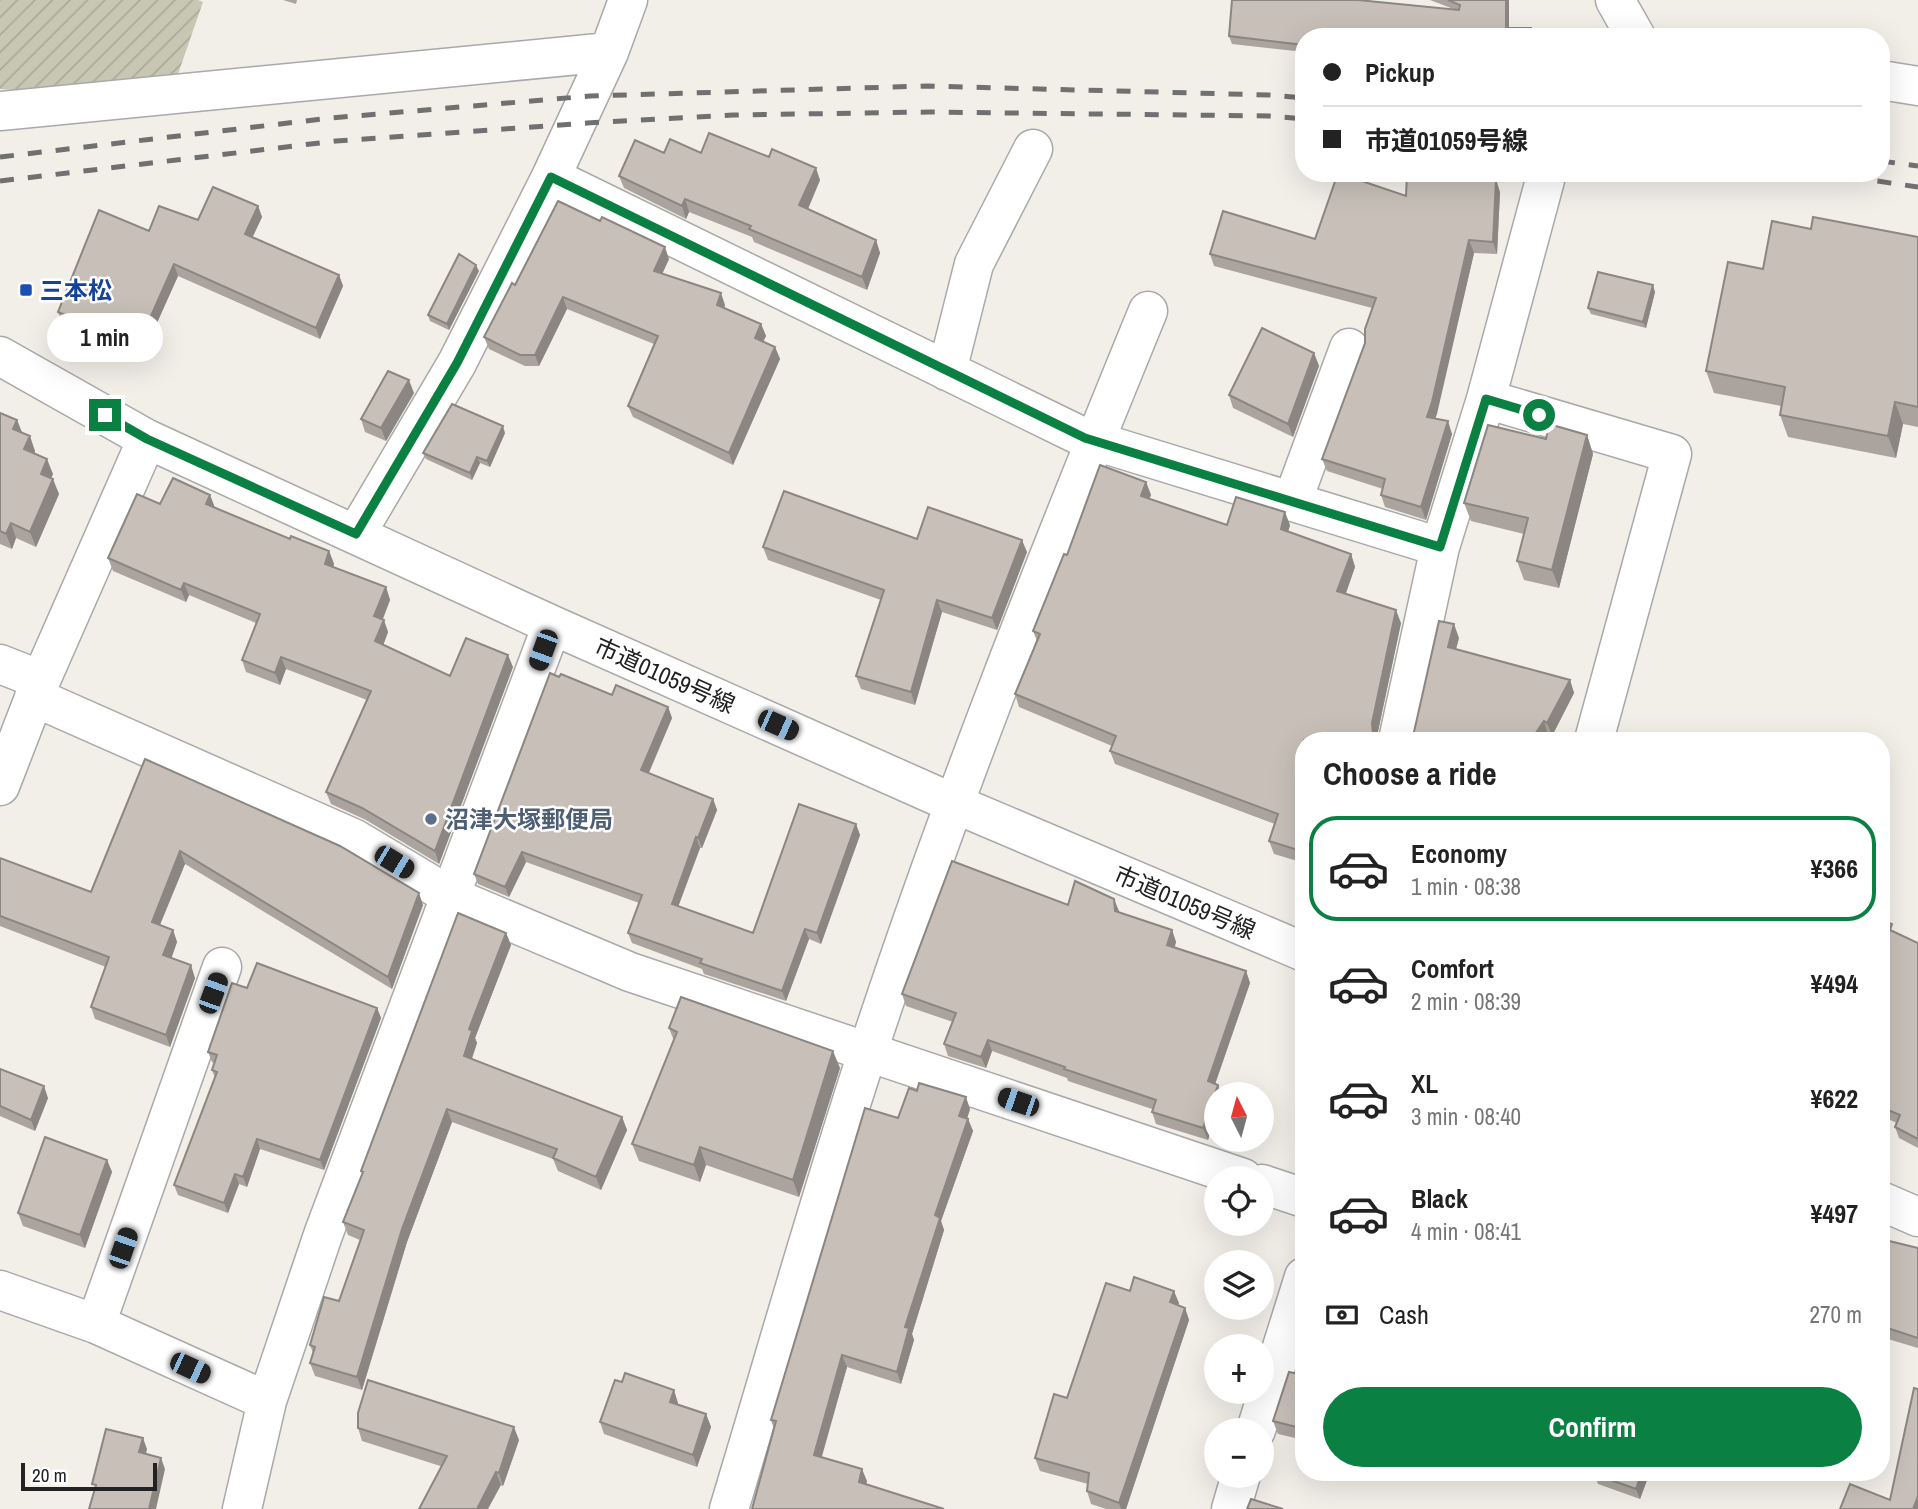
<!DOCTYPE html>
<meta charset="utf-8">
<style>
:root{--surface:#fff;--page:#f2f2f2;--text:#222;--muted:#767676;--line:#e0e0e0;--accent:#0b8043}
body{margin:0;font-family:"Archivo Narrow","Noto Sans JP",sans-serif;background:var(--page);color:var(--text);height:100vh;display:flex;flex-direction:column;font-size:26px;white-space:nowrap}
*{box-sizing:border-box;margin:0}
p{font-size:23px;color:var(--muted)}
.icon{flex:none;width:38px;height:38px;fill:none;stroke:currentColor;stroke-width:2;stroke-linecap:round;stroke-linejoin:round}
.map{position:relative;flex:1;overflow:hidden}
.drawer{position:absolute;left:1295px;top:732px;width:595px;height:749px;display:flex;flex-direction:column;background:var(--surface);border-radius:28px;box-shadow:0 7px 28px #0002}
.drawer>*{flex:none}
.guide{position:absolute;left:1295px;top:28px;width:595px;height:154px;border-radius:28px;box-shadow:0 7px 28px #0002;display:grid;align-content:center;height:154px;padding:0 28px;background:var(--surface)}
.needle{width:46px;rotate:354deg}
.buttons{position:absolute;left:1204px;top:1082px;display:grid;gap:14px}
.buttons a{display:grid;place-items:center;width:70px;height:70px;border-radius:50%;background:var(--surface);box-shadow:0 7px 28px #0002;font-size:35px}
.scale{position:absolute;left:21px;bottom:18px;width:136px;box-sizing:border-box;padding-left:7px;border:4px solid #222;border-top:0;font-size:19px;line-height:24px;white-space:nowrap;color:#222;-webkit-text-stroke:5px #fff;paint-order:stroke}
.end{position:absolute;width:32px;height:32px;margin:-16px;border:9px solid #0b8043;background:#fff;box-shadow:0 0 0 4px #fff}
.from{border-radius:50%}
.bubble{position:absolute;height:49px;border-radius:24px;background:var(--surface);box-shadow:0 7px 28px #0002;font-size:23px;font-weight:700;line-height:49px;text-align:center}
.car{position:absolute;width:21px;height:42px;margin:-21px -10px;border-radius:9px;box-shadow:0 0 5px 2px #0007;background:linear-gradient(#222 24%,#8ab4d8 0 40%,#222 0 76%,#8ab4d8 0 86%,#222 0)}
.guide b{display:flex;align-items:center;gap:24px;height:66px;font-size:26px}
.guide b+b{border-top:2px solid var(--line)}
.guide i{width:18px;height:18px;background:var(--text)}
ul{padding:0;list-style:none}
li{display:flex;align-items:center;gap:21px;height:105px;margin:0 14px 10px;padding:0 14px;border:4px solid transparent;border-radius:28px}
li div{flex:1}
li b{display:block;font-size:26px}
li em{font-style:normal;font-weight:700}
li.on{border-color:var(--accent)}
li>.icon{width:63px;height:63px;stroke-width:1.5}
h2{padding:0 28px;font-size:32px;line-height:84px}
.pay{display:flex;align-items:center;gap:18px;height:77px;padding:0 28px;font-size:26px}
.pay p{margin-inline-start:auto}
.action{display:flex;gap:14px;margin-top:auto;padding:14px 28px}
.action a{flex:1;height:80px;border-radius:42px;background:var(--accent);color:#fff;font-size:28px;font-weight:700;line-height:80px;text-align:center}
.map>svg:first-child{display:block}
</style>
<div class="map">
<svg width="1918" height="1509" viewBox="0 0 1918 1509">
<defs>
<pattern id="construction-furrows" width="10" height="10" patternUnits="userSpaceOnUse" patternTransform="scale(1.75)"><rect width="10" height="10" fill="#c7c7b4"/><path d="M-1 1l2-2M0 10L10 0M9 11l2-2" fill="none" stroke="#abab9a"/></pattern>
</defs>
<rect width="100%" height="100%" fill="#f2efe9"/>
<path fill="url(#construction-furrows)" d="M0,0h198l5,2 -25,72 -140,18 -38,-3z"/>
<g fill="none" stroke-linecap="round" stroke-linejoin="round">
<defs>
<path id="minor" d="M1615,0l21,37
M1881,80l37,6
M0,111l609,-59 19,-52
M551,177l58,-125
M1545,180l-59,219 186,55 -78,286
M0,356l147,83 405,186 403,179 349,148
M947,371l27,-107 59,-115
M1292,502l57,-154
M356,534l101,-171 94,-186 534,261 355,109
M0,664l41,16
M34,697l321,142 97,58 178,75 613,206
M1398,740l42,-193 46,-148
M0,786l41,-106 106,-241
M1262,1184l42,14
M1881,1201l37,16
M0,1290l96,34 171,77
M96,1324l126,-357
M1256,1430l48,-153
M242,1509l25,-108 56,-166 229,-610
M729,1509c46,-152 89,-306 139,-458 82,-250 180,-496 280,-740
M1231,1509l10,-34"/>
</defs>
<use href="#minor" stroke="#a9a9a9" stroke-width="41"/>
<use href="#minor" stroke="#fff" stroke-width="38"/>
<path stroke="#707070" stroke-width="5" stroke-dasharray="14 14" stroke-linecap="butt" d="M0,157l331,-39 259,-22 337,-10 342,9 35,3
M1881,161l37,5
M1822,173l96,14
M0,181l336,-40 251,-18 146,-8 196,-3 340,4 35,3"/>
</g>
<path fill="#aba49e" d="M283,0h14l-1,4z
M1430,0h79v28h22l3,9h-230v15l-72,-8 -3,-8 227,-26z
M664,153h37l119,27 -12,29 68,31 4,13 -13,37 -113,-48 -2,-5 -63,-25 -3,7 -62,-31 -5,-12z
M1500,192l-3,62 -23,-1 -39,166 17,15 -26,86 -41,-13 -4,-12 2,-6 -56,-18 -5,-12 43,-116 7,-35 -158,-42 -4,-12 105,-15 91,-43z
M258,206l4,11 -10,20 87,38 4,11 -23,53 -142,-63 -31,69 -6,-3 -5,12 -74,-31 -4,-11 91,-81z
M1811,229l107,8v190l-15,-3 -7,34 -108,-21 -8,-22 1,-9 -67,-13 -8,-22 57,-102z
M669,259l-7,15 63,31 -1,3 37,16 5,12 -3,6 12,5 5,12 -47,106 -100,-48 -5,-11 26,-62 -87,-35 -28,57h-14l-36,-17 -5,-12 31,-52z
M479,271l-30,59 -19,-9 -2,-6z
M1655,292l-9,36 -55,-14 -3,-6z
M1314,353l5,13 -26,71 -60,-29 -4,-13z
M414,393l-28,48 -21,-9 -4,-13z
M0,413l17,7 5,13 13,18 -1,3 19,20 -2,4 8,16 -23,53 -20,-9 -4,11 -12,-5z
M505,433l-15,34 -10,-4 -8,17 -46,-21 -3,-6z
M1587,435l6,19 -34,134 -35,-8 -7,-19 7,-27 -53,-13 -7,-18 82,-64z
M1146,482l5,13 -2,4 78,26h63l-2,7 63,22 4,13 -10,27 56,29 -24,113v4h-73v123l-30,-9 -5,-13 6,-17 -160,-60 -5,-13 2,-5 -93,-39 -4,-13 22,-53 -4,-10 34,-76z
M210,495l5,13 75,31 39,12 5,13 -1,3 53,20 4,13 -7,19 5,13 -5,13 67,31 63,-9 -74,197 -73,-44 -35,-16 -5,-12 41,-92 -81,-31 -6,16 -34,-13 -4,-12 14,-37 -67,-28 -3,7 -73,-31 -5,-13 52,-54z
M917,539l110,13 -30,78 -55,-18 -27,93 -54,-16 -5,-13 25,-76 -113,-40 -5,-13z
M1459,638l-3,11 114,31 4,13 -22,43 -4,-2 -3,6h-135z
M612,695l56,12 4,11 -23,55 64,26 4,11 -15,38h-2l-22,59 75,26 103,-109 4,11 -39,109 -12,-5 -23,62 -82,-27 -2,-5 -70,-26 -4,-10 11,-30 -113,-41 -17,35 -31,-13 -4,-10z
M145,759l278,146 -31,84 -207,-125 -25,61 13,5 4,12 -6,16 24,20 -25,69 -75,-28 -4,-12 15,-40 -106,-41v-68l91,34z
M1068,905l51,7 53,18 4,12 -1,5 71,24 4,12 -35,101 3,1 3,9h-5v20l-8,26 -52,-16 -4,-12v-3l-84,-28 -1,-3 -75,-27 -6,17 -38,-12 -4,-12 9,-22 -47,-16 -4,-12z
M1881,920l14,13 23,10v205l-19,-10 -4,-11 2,-4 -16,-7z
M506,933l5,12 -36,93 2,5 -5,16 150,58 5,13 -26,60 -43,-19 -5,-12 -101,-37 -45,120 -45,148 -47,-14 -5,-13 3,-10 -3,-8 29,-44 21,-61 -12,-5 -5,-13 19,-48 -1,-3z
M247,988l130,20 4,10 -57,152 -64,-21 -13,38 -8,-3 -11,29 -50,-18 -4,-10 41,-107 -3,-8 2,-7 -2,-1 -4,-10z
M669,1028l171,40 -41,129 -93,-32 -6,17 -61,-21 -7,-17 42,-103z
M0,1069l48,29 -13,33 -35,-15z
M970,1109l-3,10h1l5,12 -32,90 3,9 -32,104 2,6 -13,44 -54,-17 -26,90 46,24 -1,3 -114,25 22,-80 -3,-9 127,-302z
M107,1160l5,12 -27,76 -62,-22 -5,-13z
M1881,1239l37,9v100l-37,-11z
M1130,1291l49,12 -1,2 7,3 4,12 -63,189h-20l-15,-5 -4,-13 1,-7 -48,-13 -5,-13 32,-60z
M1304,1375v65l-26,-6 -5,-13z
M678,1403v1l28,10 5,13 -14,40 -93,-33 -4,-12z
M358,1428l161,12 -16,46 -141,-45z
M1650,1472l-10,27 -42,-15 -4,-10z"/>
<path fill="#8b8681" d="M1506,0h3v36l-3,-8z
M816,168l4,12 -16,38 -5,-13z
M1496,179l4,13 -3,62 -4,-12z
M685,199l4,13 -3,7 -4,-13z
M258,206l4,11 -13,28 -4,-11z
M876,240l4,13 -13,37 -5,-13z
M1469,240l5,13 -37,161 -6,15 -4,-12z
M665,247l4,12 -11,24 -4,-12z
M174,264l4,12 -31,69 -4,-11z
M476,265l3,6 -30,59 -2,-6z
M339,275l4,11 -23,53 -4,-11z
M1653,285l2,7 -9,36 -3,-6z
M721,293l4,12 -4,11 -4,-11z
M563,297l4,12 -28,57 -4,-11z
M761,324l5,12 -7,14 -4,-12z
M137,331l4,11 -5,12 -4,-11z
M775,347l5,12 -47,106 -4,-12z
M1314,353l5,13 -26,71 -5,-13z
M409,380l5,13 -28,48 -5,-13z
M1895,402l8,22 -7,34 -8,-22z
M17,420l6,15 -10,-6z
M1448,421l4,13 -26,86 -5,-13z
M503,426l2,7 -15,34 -3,-6z
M1587,435l6,19 -34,134 -7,-18z
M30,436l5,15 -5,14 -6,-16z
M477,457l3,6 -8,17 -2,-7z
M47,459l6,15 -7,15 -5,-15z
M53,479l6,15 -23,53 -6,-15z
M1146,482l5,13 -6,14 -4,-13z
M210,495l5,13 -9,-4z
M1285,512l5,13 -5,17 -4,-13z
M11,523l5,15 -4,11 -6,-15z
M1022,540l5,12 -30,78 -5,-12z
M329,551l5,13 -5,13 -4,-13z
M1351,554l4,13 -13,38 -5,-14z
M184,583l5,12 -3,7 -5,-12z
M386,587l4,13 -11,28 -5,-12z
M937,600l5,12 -27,93 -4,-13z
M1396,610l5,13 -24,113v4l-4,-6 -1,-11z
M384,620l4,12 -8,22 -5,-13z
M1454,624l5,14 -6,22 -5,-13z
M508,655l5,12 -74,197 -4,-13z
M281,657l5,12 -6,16 -5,-12z
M1570,680l4,13 -22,43 -5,-13z
M668,707l4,11 -27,63 -4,-11z
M1544,721l4,13 -3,6h-14z
M713,799l4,11 -15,38 -4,-10z
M856,824l4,11 -39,109 -4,-11z
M696,837l4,11 -25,67 -3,-11z
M180,851l5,13 -29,70 -4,-12z
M522,852l4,10 -17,35 -4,-10z
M419,893l4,12 -31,84 -4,-12z
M1114,899l5,12v12l-4,-12z
M805,929l4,10 -23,62 -4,-10z
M173,930l4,12 -9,26 -5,-13z
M1172,930l4,12 -5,14 -4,-11z
M506,933l5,12 -36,93 2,5 -9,26 -4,-13 5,-27z
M191,965l4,13 -25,69 -4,-12z
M1246,971l4,12 -38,110 -4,-12z
M377,1008l4,10 -57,152 -4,-10z
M988,1040l4,11 -6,17 -5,-11z
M833,1051l7,17 -41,129 -6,-17z
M1218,1085l3,9h-5v20l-8,26 -5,-12z
M44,1086l4,12 -13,33 -4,-11z
M966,1097l4,12 -6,19 -5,-12z
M447,1109l5,13 -45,120 -45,148 -5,-13 45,-148z
M622,1117l5,13 -26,60 -5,-13z
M968,1119l5,12 -32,90 3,9 -32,104 2,6 -13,44 -4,-12 8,-45 30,-112z
M257,1139l3,10 -13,38 -4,-10z
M700,1147l6,18 -6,17 -6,-17z
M107,1160l5,12 -27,76 -5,-13z
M235,1174l4,10 -11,29 -4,-10z
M1174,1291l5,12 -5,12 -4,-13z
M1185,1308l4,12 -63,189h-5l-2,-6z
M842,1355l5,12 -28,100 -5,-12z
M674,1390l4,13 -4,11 -4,-12z
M706,1414l5,13 -14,40 -4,-12z
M514,1427l5,13 -16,46 -4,-13z
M143,1438l4,11 -3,14 -5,-11z
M161,1458l4,11 -9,40h-7z
M862,1469l5,12 -4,13 -4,-12z
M496,1472l5,13 -13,24h-11z
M1642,1472h8l-10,27 -4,-10z
M1918,1496v13h-5z"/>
<path fill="#c7bfb8" stroke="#8b8681" stroke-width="2" d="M1232,0h126l101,10 1,-5 -12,-5h58v28h25l-1,9h-226v8l-75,-9z
M709,133l60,24 3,-8 44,19 -17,37 77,35 -14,37 -113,-48 2,-3 -66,-27 -3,7 -63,-30 16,-36 29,13 6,-14 31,14z
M1338,173l68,23 1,-22 89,5 -3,63 -24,-2 -37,162 -5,15 21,4 -27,86 -40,-12 4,-16 -63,-20 43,-116v-14l11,-31 -166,-44 13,-43 92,28z
M213,187l45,19 -13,28 94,41 -23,53 -142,-64 -31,70 -6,-3 -5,12 -74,-31 41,-102 50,21 10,-25 39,14z
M558,201l42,20 2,-4 63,30 -11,24 67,22 -4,12 44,19 -6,14 20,9 -46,106 -101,-47 30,-70 -95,-39 -28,58h-15l-36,-18 28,-54 3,2z
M1813,217l105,20v170l-23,-5 -7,34 -108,-21 5,-28 -79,-16 22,-109 35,7 9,-48 39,8z
M459,254l17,11 -29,59 -19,-9z
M1598,272l55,13 -10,37 -55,-14z
M1262,328l52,25 -26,71 -59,-29z
M388,371l21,9 -28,48 -20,-9z
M452,404l51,22 -16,35 -10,-4 -7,16 -47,-20z
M0,413l17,7 -4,9 17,7 -6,13 23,10 -6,15 12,5 -23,53 -19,-9 -5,11 -6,-3z
M1549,424l38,11 -35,135 -35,-9 11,-43 -64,-15 24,-78 58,14z
M1100,465l46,17 -5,14 86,29 9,-28 49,15 -4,17 70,25 -14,37 59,19 -24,113 1,11 4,6h-73v112l-35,-11 9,-27 -168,-63 6,-15 -101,-42 25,-60 -7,-3 31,-77 3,1z
M173,478l37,17 -4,9 84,35 1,-3 38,15 -4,13 61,23 -12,29 10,4 -9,21 75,35 16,-38 42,17 -73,196 -73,-43 -36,-16 45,-101 -90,-34 -6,16 -33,-13 18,-46 -76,-31 -3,7 -73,-32 29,-64 23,10z
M784,491l133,48 11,-32 94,33 -30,78 -55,-18 -26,92 -55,-16 28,-86 -121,-43z
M1439,621l15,3 -6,23 122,33 -23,43 -3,-2 -13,19h-121l4,-8z
M550,673l9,4 2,-3 51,21 4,-10 52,22 -27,63 72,29 -15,39 -2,-1 -24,67 81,29 46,-129 57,20 -39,109 -12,-4 -23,62 -82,-28 2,-4 -74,-26 14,-38 -120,-43 -17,35 -31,-13z
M145,759l195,87 79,47 -31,84 -208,-126 -28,71 21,8 -10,25 28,10 -25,70 -75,-28 18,-50 -109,-41v-58l91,34z
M952,861l116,44 7,-24 39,18 1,12 57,19 -5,15 79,26 -38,110 10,4 -15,43 -51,-16 4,-12 -92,-31 1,-2 -77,-27 -7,17 -37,-13 12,-31 -54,-19z
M458,913l48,20 -37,96 3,2 -8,25 158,61 -26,60 -43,-19 4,-9 -110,-40 -45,120 -45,148 -47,-14 5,-16 -5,-2 14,-48 15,4 25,-71 -21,-8 20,-50 -2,-1z
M1881,920l11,4 -2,6 28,13v196l-23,-12 5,-12 -19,-8z
M257,963l120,45 -57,152 -63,-21 -14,38 -8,-3 -11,29 -50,-18 43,-113 -5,-2 5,-15 -9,-3 24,-69 15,5z
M681,997l152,54 -40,129 -93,-33 -6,18 -62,-21 45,-112 -8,-4z
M0,1069l44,17 -13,34 -31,-14z
M919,1083l47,14 -7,19 9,3 -33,96 5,3 -35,109 4,1 -12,44 -55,-17 -28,100 48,14 -3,13 85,27h-192l24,-88 -5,-1 94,-312 33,10 11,-30 8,3z
M45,1137l62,23 -27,75 -62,-22z
M1881,1239l37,9v90l-37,-12z
M1134,1277l40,14 -4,11 15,6 -66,195 -32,-12 2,-18 -54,-15 19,-64 13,4 39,-115 24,8z
M1289,1372l15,3v54l-31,-8z
M625,1373l49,17 -4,12 36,12 -13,41 -93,-33 15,-42 7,2z
M368,1380l146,47 -15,46 -3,-1 -19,37h-58l28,-53 -89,-28v-15z
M1914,1388l4,1v107l-5,13h-73l10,-25 40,16z
M106,1429l37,9 -4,14 22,6 -12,51h-60l7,-24 -4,-1z
M1595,1472h47l-6,17 -42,-15z
M1251,1499l32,10h-36z"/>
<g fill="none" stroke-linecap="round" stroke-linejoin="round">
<path stroke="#0b8043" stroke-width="9" d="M105,415l42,24 209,95 101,-171 94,-186 534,261 355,109 46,-148 53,16"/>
</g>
<rect fill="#1a4fb4" stroke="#fff" stroke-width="2.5" x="19" y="283" width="14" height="14" rx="3.5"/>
<circle fill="#5c6f8a" stroke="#fff" stroke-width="2.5" cx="431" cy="819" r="7"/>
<g text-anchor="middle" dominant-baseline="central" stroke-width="5" stroke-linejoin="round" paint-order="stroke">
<g font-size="24" font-weight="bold" fill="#164399" stroke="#fff" text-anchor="start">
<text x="40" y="290">三本松</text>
</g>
<g font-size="24" fill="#222" stroke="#fff">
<text transform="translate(665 675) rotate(24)">市道01059号線</text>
<text transform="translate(1185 902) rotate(23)">市道01059号線</text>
</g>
<g font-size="24" font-weight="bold" fill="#4e5e75" stroke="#fff" text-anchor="start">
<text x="445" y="819">沼津大塚郵便局</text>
</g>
</g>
</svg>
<div class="buttons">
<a><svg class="needle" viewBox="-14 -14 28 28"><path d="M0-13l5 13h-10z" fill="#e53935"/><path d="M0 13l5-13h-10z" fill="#767676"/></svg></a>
<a><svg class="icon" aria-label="locate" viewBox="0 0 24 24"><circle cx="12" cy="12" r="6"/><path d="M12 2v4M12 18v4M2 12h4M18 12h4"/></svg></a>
<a><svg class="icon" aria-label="layers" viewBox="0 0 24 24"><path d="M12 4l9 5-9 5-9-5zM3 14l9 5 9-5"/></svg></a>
<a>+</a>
<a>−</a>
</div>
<div class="scale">20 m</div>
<i class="end from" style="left:1539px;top:415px"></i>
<i class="end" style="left:105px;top:415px"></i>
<div class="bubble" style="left:47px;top:313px;width:116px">1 min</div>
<i class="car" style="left:543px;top:650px;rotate:200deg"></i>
<i class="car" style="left:778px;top:725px;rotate:114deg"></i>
<i class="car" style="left:394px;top:862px;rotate:121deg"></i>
<i class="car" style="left:213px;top:993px;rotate:20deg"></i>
<i class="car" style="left:1018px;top:1102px;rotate:289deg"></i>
<i class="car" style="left:123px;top:1248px;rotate:19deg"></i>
<i class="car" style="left:190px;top:1368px;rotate:115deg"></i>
<div class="guide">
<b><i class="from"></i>Pickup</b>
<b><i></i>市道01059号線</b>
</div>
<section class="drawer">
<h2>Choose a ride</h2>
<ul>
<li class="on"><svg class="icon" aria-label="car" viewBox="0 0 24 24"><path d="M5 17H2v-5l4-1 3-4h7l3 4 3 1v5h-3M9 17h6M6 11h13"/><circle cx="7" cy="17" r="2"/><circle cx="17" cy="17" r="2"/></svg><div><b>Economy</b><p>1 min · 08:38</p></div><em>¥366</em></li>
<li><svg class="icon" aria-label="car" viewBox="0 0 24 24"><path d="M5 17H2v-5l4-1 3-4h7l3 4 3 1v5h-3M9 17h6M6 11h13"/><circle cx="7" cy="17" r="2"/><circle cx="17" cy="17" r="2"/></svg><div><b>Comfort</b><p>2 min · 08:39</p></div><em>¥494</em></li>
<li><svg class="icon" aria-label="car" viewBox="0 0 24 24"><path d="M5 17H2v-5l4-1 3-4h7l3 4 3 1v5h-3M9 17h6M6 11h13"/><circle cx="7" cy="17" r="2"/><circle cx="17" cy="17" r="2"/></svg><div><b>XL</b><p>3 min · 08:40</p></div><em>¥622</em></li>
<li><svg class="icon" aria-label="car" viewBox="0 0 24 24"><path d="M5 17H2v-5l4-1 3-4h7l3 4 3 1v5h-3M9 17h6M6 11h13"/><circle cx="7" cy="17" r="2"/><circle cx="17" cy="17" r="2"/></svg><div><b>Black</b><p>4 min · 08:41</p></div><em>¥497</em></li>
</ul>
<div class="pay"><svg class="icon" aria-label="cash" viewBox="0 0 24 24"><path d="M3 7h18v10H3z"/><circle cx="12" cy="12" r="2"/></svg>Cash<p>270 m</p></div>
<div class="action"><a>Confirm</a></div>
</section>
</div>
